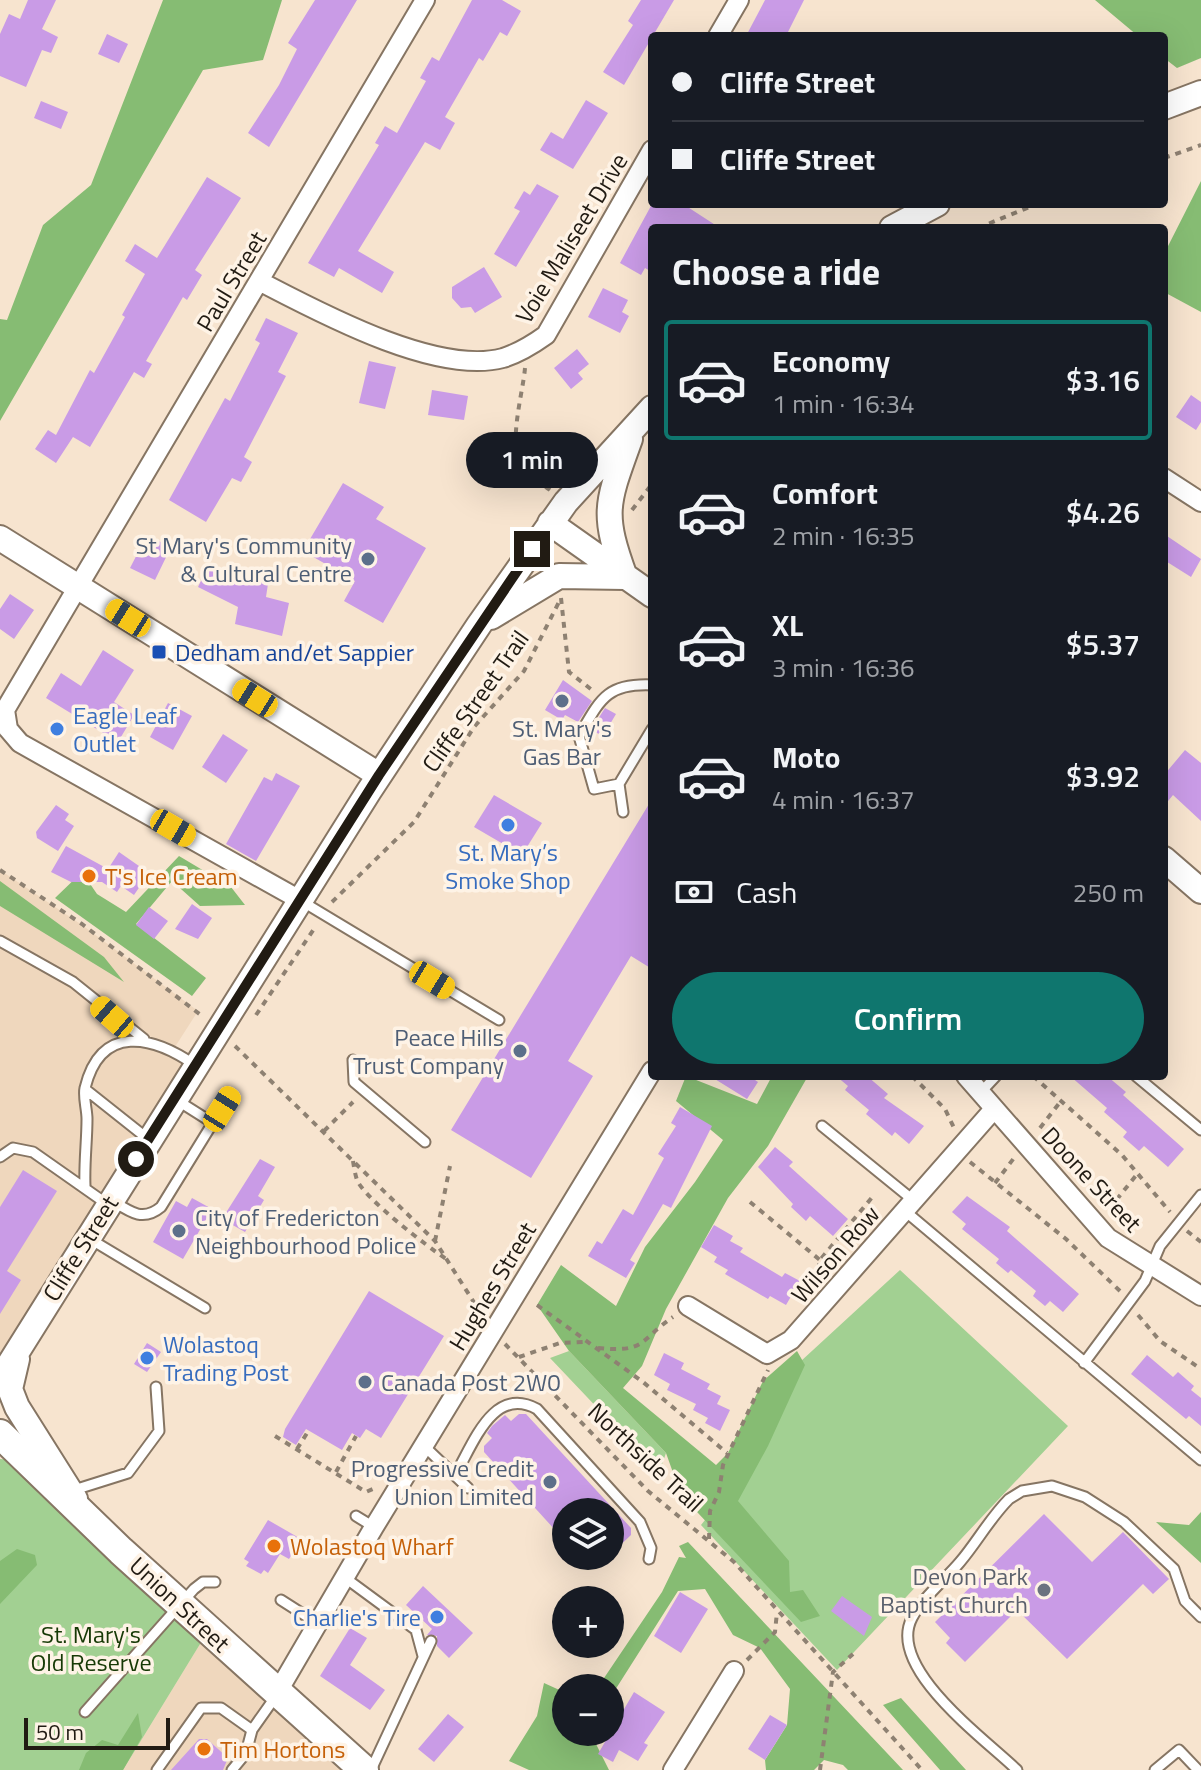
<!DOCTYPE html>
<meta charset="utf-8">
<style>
:root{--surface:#171b24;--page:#20242c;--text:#f1f3f6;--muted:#9ea1a6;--line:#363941;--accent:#0f766e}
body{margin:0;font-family:"Titillium Web",sans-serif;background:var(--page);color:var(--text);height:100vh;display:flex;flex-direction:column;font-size:30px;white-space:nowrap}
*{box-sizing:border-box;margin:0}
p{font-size:26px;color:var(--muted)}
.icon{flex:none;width:44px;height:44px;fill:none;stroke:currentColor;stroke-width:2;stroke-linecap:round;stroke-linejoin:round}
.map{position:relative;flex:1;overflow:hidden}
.side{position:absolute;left:648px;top:224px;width:520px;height:856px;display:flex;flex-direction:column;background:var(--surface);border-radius:8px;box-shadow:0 8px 32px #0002}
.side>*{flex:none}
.hud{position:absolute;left:648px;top:32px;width:520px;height:176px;border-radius:8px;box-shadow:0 8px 32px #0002;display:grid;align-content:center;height:176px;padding:0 24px;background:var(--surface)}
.controls{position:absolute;left:552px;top:1498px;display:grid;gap:16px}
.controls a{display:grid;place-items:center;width:72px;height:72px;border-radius:50%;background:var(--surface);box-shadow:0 8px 32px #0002;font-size:40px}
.scale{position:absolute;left:24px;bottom:20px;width:146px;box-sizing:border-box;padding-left:8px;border:4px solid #211b13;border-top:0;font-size:22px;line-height:28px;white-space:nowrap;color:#211b13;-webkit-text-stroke:6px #fef3e6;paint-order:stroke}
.end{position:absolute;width:36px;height:36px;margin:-18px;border:10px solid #211b13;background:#fff;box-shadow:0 0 0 4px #fff}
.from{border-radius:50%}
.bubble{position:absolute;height:56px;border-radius:28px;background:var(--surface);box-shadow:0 8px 32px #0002;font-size:26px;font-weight:600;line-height:56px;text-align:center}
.car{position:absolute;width:24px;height:48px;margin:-24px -12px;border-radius:10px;box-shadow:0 0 6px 2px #0007;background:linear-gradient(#f5c518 24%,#345 0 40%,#f5c518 0 76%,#345 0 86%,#f5c518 0)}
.hud b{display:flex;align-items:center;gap:28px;height:76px;font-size:30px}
.hud b+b{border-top:2px solid var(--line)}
.hud i{width:20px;height:20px;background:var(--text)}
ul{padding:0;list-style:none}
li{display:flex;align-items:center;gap:24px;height:120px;margin:0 16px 12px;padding:0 8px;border:4px solid transparent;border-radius:8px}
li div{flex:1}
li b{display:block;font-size:30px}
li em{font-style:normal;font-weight:600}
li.active{border-color:var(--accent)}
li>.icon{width:72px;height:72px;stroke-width:1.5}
h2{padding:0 24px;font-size:36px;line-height:96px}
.pay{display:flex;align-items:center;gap:20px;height:88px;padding:0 24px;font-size:30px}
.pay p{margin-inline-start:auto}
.cta{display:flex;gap:16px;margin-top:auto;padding:16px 24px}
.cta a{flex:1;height:92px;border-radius:48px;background:var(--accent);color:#fff;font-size:32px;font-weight:600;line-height:92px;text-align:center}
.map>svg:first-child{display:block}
</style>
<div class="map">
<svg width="1201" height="1770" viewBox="0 0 1201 1770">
<rect width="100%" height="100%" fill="#f7e4cf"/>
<path fill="#efd7bd" d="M0,870l82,55 116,86 -25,39 23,15 -196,292z
M208,1631l156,139h-241z"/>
<path fill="#a2d092" d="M900,1270l168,156 -231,244 -136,-145 32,-40 55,-112z
M569,1351l97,102 -7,20 -109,-115z
M0,1459l31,2 177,170 -85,139h-123z"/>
<path fill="#86bc73" d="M163,0h119l-19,60 -60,10 -203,351v-102l7,1 36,-95 48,-40z
M1095,0h106v58l-24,10 -13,-10v-22h-26z
M1201,181v131l-37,-20v-38z
M179,856l52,31 14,18 -45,1 -28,-25 -36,43 70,54 -14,18 -137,-98 27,-26 15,22 29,18z
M0,881l104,76 20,25 -124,-76z
M686,1076l71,28 15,-28h36l-40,70 -40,52 -62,111 -24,57 -19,22 93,77 12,-12 35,-72 34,-30 8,14 -37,81 -30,55 51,60 1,31 13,-2 17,26 -19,6 -120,-127 -15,-42 -97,-102 -32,-46 24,-40 55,41 29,-59 50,-65 28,-42 -47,-39z
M1201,1512v51l-45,-41 33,3z
M688,1542l215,228h-55l-5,-5 -19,-5 -10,10h-48l-1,-10 22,-35 3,-36 -30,-41 -27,-13 -28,-46 -27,2 -68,107v-10h-18l10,-7 60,-89 17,-35 7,1 -7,-12z
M17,1549l18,6 2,10 -37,39v-43z
M544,1683l22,10v39h24l19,38h-80l-20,-9 28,-45z
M901,1698l65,72h-26l-57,-65z
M138,1713l4,24 -19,33h-44l7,-17 16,-13 16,5z"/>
<path fill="#c99be6" d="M28,0h28l-14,29 16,8 -7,16 -9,-3 -16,37 -26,-11v-42l9,-20 11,5z
M315,0h42l-88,147 -21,-14 31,-48 18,-36 -9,-6z
M472,0h30l19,11 -14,25 -7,-4 -17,29 -4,-3 -34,59 10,6 -15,27 -15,-8 -67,109 36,21 -12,21 -43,-25 -5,9 -26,-14 71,-118 -4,-2 10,-17 12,7 29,-52 -6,-3 12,-21 7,4z
M641,0h33l-50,85 -21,-13 30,-47 -5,-4z
M765,0h39l-18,36h-40z
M107,34l21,10 -9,19 -21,-9z
M586,100l22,13 -35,56 -33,-19 11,-18 12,7z
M41,101l27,11 -7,17 -27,-11z
M207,177l34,21 -46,72 7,5 -15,25 -4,-3 -37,64 6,3 -8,14 -10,-6 -44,75 -17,-10 -17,26 -21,-14 13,-19 8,5 34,-65 4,3 31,-56 -3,-2 23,-41 -20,-13 10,-17 22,14z
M537,184l22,12 -43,71 -22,-13 26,-43 -6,-3 10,-17 6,4z
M652,204h31l37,24h-68v44l-7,-4 -4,7 -21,-12z
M484,267l18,30 -27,16 -4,-6 -10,1 -9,-10v-11z
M603,288l25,12 -6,12 7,4 -9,17 -32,-16z
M266,318l32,15 -20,39 8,4 -42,81 8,5 -11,20 -9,-4 -26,44 -37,-22 56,-102 5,3 30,-58 -5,-3z
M577,349l12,15 -11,9 5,6 -12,10 -17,-21z
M369,361l27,6 -11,42 -26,-6z
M432,390l36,6 -4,24 -36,-5z
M1191,395l10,7v20l-5,8 -20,-13z
M343,483l41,24 -8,12 50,29 -43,75 -39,-22 11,-20 -52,-30z
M1164,534l37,25 -10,18 -27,-17z
M147,535l24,12 -16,33 -25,-12z
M209,564l35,18 2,-8 23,3 -3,20 23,6 -7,33 -47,-12 3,-17 -40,-20z
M10,594l24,16 -20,29 -14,-10v-20z
M103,650l31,20 -20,32 20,13 -16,27 -72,-44 15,-25 20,13z
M563,680l29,21 -14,21 -13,-7 -3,5 -17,-10z
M168,703l24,13 -19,34 -23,-13z
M605,708l11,6 -13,22 -12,-6z
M223,734l25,16 -22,33 -24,-16z
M1185,750l16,13v58l-28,-26 -9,11v-31z
M276,773l24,13 -44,75 -30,-17 38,-67 8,4z
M494,795l48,28 -20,32 -48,-28z
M652,799v170l-21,-13 -63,105 25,15 -62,102 -80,-48z
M56,805l13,9 -4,6 9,6 -16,25 -21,-13 -1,-6z
M66,846l42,23 11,-17 30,21 -15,22 -13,-9 -4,6 -15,-10h-31l-20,-10z
M192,904l20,14 -14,21 -23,-10z
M149,907l19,14 -14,18 -18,-14z
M710,1076h39l9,6 -11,17z
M836,1076h31l21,18 -4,4 40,28 -15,18 -14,-12 -3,4 -26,-22 3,-4 -24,-20 3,-4z
M1070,1076h37l19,16 -3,3 61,54 -16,18 -24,-21 -5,5 -16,-14 4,-5 -23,-20 3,-4z
M680,1107l32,19 -41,82 -8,-4 -33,56 5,3 -9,15 -38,-22 9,-15 5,3 21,-35 10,6 31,-57 -6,-4 18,-28 -5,-3z
M775,1147l18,15 -4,4 59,53 -15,17 -23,-20 -4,5 -15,-14 2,-3 -35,-37z
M260,1159l15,8 -17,29 6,4 -19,32 -23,-13z
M23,1170l34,21 -50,80 14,9 -21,34v-107z
M967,1196l43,31 -3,4 72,63 -16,18 -13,-11 -5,5 -12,-10 3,-5 -25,-21 -3,3 -12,-10 3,-4 -37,-30 4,-5 -14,-12z
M192,1198l20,11 -29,50 -30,-17 23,-41 11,6z
M714,1225l19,11 -3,5 13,7 -3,4 42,25 3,-4 15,8 -14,24 -16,-9 -2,3 -43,-25 3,-4 -14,-8 3,-5 -16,-10z
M369,1291l75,45 -63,102 -15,-9 -6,9 -8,-5 -10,17 -36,-21 -10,16 -13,-8 2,-8z
M147,1343l14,9 -14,20 -13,-8z
M664,1353l20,10 -3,6 29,15 -3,5 14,7 -4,8 13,6 -10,21 -15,-8 3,-5 -15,-8 3,-6 -29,-14 3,-6 -16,-9z
M1147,1355l26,22 5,-5 16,14 -3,4 10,8v28l-12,-10 -3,3 -55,-45z
M519,1414h7l105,114v7l-21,20v-43h-44v30l-82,-90v-6l8,-8 -5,-5 5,-7 13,-11 6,6z
M1044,1514l48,48 31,-30 46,47 -16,15 -10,-10 -76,75 -50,-49 -52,52 -19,-19 4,-5 -15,-16z
M268,1520l33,19 -12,20 -9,-5 -12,19 -4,-3 -3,4 -15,-8 3,-4 -5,-3z
M423,1586l50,47 -24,25 -12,-12v-10l-10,-1 5,-6 -26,-24z
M680,1592l28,17 -27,44 -27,-17z
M842,1596l30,21 -8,19 -33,-25z
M350,1628l17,10 -17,27 35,25 -15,20 -50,-34z
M634,1692l31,20 -21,31 4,2 -10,16 -19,-11 -6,12 -15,-8z
M448,1714l16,13 -30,35 -16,-13z
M770,1715l17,10 -22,35 -17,-11z
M199,1739h8l21,19 -5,12h-52z"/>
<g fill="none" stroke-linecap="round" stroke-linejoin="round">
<defs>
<path id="lane" d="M619,784l33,-55
M623,812l-4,-28 -25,5 -15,-53c21,-36 27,-53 73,-51
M303,902l196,118
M0,941l73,41 71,57
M353,1060l1,22 71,60
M1136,1076l65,54
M85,1089l63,50
M981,1092l15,-16
M175,1099l38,24
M822,1126l91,74
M0,1157l13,-9 20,4 74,52
M85,1186c-1,-23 2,-45 2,-67 0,-10 -4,-22 -2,-31 16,-65 68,-52 110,-23
M113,1201c17,11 30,21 48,6l69,-112
M905,1211l296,249
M90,1239l115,69
M1084,1363l61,-82 15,-35 41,-51
M424,1446l44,42
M455,1475c19,-32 38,-90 82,-66l103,113 11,26 -2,11
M74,1490l54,-17 31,-42 -3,-44
M356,1516l18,11
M344,1577l72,53 7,26
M281,1600l36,23
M85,1712l109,-123 9,-7h12
M157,1770l44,-62h20l31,22
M232,1770l14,-17 6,-23 24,-34
M371,1770l60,-129
M1017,1770c-32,-31 -131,-102 -105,-152 11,-21 33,-38 48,-56 17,-20 30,-44 49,-63l13,-8 30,-5 33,11 39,25 50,47 11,32 16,16
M1155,1770l24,-20 19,20"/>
<path id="street" d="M718,36l21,-36
M259,281c58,30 177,95 244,77 16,-5 29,-13 43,-23l106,-185
M1164,478l37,24
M300,900l-280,-157 -12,-14 -3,-19 420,-710
M966,1076l142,162 93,58
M688,1306l79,48 24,-14 203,-231
M277,1693l97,-166 278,-456
M673,1770l61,-99"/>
<path id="secondary" d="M1164,107l37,-14
M892,228l45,-24
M550,523l102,72
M0,538l379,237
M491,617l68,-41 66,1c-24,-65 -18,-74 5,-138
M1164,859l37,32
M17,1359l-7,30 7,18 58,92
M0,1379l369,-588 110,-166 87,-123 86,-94"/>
<path id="primary" d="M0,1434l121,117 243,219"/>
</defs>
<use href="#lane" stroke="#867563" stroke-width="13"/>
<use href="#street" stroke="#867563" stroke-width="22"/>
<use href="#secondary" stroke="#867563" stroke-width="28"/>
<use href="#primary" stroke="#867563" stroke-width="32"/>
<path stroke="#8e8172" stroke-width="4" stroke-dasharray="6 6" stroke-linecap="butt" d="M1164,158l37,-13
M978,228l59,-24
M525,368c-2,26 -20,84 0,104 7,7 17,12 25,18
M632,510l20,-26
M561,598l8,74 23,18
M0,870l82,54 120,92
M332,902l82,-80 60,-95 50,-56 36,-71
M256,1015l60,-89
M235,1046l200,195 47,74
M912,1076l33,33 10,21
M1033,1076l89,79 48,57
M1040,1128l21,-27
M324,1131l29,-29
M353,1161c1,6 2,13 4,19 8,19 70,66 89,79
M970,1162l96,77 55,53
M995,1183l19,-25
M750,1202l70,58
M1109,1209l29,-36
M1187,1231l14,11
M435,1241l15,-75
M799,1300l19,-30 2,-10 54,-65
M537,1305l106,77 84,71
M1138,1315l22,26 41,28
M505,1344l143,147 86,71 188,208
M598,1348c49,5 41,-8 75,-31
M519,1357l41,-14 24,-1
M275,1436l91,56 9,-4
M297,1449l12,-19
M336,1472l20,-36
M709,1539l1,-28 9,-19 4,-27 45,-95
M747,1660l28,-28 2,-20
M820,1770l13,-98 20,-18"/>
<use href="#lane" stroke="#fff" stroke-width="9"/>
<use href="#street" stroke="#fff" stroke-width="18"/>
<use href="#secondary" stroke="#fff" stroke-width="24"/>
<use href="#primary" stroke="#fff" stroke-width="28"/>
</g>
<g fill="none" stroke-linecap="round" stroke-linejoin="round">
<path stroke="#211b13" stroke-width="10" d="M136,1159l243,-384 153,-226"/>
</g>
<g fill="#5c6f8a" stroke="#fef3e6" stroke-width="3">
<circle cx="368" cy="559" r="8"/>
<circle cx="562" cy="701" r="8"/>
<circle cx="520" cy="1051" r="8"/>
<circle cx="179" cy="1231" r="8"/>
<circle cx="365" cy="1382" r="8"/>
<circle cx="550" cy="1482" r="8"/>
</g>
<rect fill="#1a4fb4" stroke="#fef3e6" stroke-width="3" x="151" y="644" width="16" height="16" rx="4"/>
<g fill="#3f7fe0" stroke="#fef3e6" stroke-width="3">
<circle cx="57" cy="729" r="8"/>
<circle cx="508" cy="825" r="8"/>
<circle cx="147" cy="1358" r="8"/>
<circle cx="437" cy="1617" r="8"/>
</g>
<g fill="#e8710a" stroke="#fef3e6" stroke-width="3">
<circle cx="89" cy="876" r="8"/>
<circle cx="274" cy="1546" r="8"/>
<circle cx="204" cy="1749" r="8"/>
</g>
<circle fill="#6b7280" stroke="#fef3e6" stroke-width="3" cx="1044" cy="1590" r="8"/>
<g text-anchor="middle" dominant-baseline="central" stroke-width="7" stroke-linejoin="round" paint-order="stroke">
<g font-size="24" fill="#211b13" stroke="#fef3e6">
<text transform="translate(571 238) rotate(-59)">Voie Maliseet Drive</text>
<text transform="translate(231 281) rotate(-59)">Paul Street</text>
<text transform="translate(475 701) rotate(-55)">Cliffe Street Trail</text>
<text transform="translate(1092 1179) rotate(47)">Doone Street</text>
<text transform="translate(80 1248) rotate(-58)">Cliffe Street</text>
<text transform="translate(835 1254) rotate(-49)">Wilson Row</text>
<text transform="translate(492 1286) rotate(-59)">Hughes Street</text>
<text transform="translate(646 1457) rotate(43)">Northside Trail</text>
<text transform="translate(180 1604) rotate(43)">Union Street</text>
</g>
<g font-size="24" fill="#4e5e75" stroke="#fef3e6" text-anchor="end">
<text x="352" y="545">St Mary's Community<tspan x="352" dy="28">&amp; Cultural Centre</tspan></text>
<text x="562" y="728" text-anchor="middle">St. Mary's<tspan x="562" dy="28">Gas Bar</tspan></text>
<text x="504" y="1037">Peace Hills<tspan x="504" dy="28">Trust Company</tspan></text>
<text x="195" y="1217" text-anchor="start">City of Fredericton<tspan x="195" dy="28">Neighbourhood Police</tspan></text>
<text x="381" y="1382" text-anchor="start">Canada Post 2W0</text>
<text x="534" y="1468">Progressive Credit<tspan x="534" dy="28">Union Limited</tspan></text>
</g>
<g font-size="24" fill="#164399" stroke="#fef3e6" text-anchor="start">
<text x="175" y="652">Dedham and/et Sappier</text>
</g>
<g font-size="24" fill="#366cbe" stroke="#fef3e6" text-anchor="start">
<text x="73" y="715">Eagle Leaf<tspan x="73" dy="28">Outlet</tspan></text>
<text x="508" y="852" text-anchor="middle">St. Mary’s<tspan x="508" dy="28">Smoke Shop</tspan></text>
<text x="163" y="1344">Wolastoq<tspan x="163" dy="28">Trading Post</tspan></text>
<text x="421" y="1617" text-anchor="end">Charlie's Tire</text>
</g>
<g font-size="24" fill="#c56008" stroke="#fef3e6" text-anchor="start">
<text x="105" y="876">T's Ice Cream</text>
<text x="290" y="1546">Wolastoq Wharf</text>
<text x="220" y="1749">Tim Hortons</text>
</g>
<g font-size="24" fill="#5b616d" stroke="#fef3e6" text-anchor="end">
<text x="1028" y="1576">Devon Park<tspan x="1028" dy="28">Baptist Church</tspan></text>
</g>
<g font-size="24" fill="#163905" stroke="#fef3e6">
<text x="91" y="1634">St. Mary's<tspan x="91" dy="28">Old Reserve</tspan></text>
</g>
</g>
</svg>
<div class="controls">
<a><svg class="icon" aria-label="layers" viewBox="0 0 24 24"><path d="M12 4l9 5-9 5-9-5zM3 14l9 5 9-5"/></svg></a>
<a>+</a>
<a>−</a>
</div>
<div class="scale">50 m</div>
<i class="end from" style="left:136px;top:1159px"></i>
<i class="end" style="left:532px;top:549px"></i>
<div class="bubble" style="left:466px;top:432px;width:132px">1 min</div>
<i class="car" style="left:128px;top:618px;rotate:302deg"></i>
<i class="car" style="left:255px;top:698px;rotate:302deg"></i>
<i class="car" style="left:173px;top:828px;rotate:120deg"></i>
<i class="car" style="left:432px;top:980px;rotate:121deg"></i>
<i class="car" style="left:112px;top:1017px;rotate:311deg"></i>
<i class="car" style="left:222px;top:1109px;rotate:32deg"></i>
<div class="hud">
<b><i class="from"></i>Cliffe Street</b>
<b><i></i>Cliffe Street</b>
</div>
<section class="side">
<h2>Choose a ride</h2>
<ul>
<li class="active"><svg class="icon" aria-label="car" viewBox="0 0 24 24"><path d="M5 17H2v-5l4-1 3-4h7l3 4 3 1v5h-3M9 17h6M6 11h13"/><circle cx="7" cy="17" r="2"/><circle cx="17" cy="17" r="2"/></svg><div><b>Economy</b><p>1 min · 16:34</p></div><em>$3.16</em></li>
<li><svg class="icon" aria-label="car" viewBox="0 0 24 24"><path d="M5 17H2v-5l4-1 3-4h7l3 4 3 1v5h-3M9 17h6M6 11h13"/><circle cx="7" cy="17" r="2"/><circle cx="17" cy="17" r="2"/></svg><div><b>Comfort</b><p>2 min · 16:35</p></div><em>$4.26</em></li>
<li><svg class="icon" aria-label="car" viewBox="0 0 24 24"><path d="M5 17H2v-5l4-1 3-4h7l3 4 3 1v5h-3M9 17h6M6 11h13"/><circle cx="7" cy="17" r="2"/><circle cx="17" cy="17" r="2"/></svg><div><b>XL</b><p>3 min · 16:36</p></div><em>$5.37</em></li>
<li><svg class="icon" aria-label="car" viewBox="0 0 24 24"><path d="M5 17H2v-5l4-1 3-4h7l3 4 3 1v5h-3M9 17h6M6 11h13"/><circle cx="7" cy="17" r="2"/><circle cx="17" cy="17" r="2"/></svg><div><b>Moto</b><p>4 min · 16:37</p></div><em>$3.92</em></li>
</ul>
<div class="pay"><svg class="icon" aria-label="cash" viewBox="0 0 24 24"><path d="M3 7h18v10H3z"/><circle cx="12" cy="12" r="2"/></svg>Cash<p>250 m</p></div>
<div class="cta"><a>Confirm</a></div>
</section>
</div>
